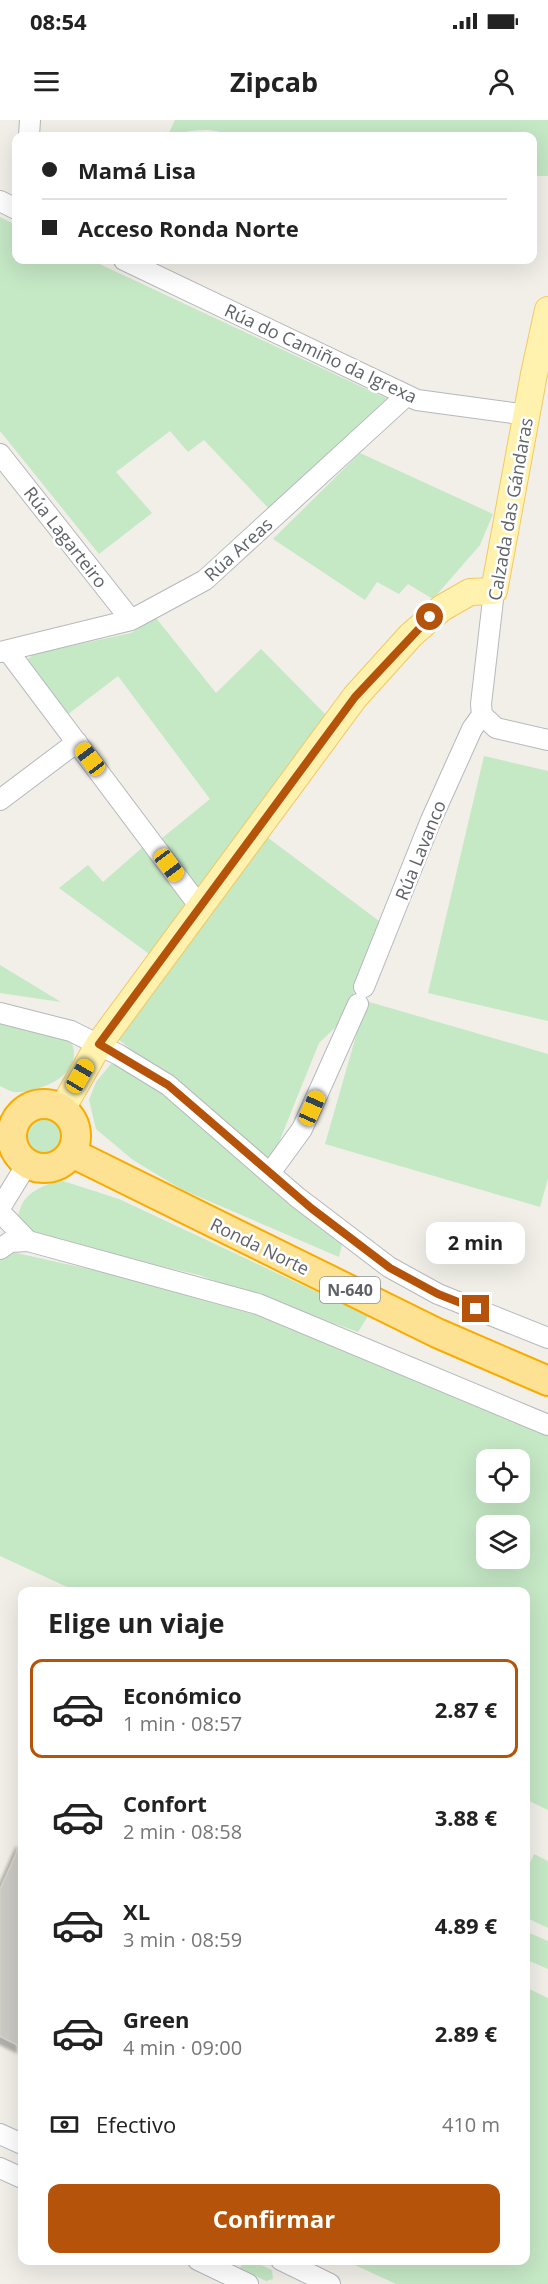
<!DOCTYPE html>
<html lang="es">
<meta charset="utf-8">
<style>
:root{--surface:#fff;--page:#f6f6f6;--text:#222;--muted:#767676;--line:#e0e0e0;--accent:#b45309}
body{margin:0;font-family:"Open Sans",sans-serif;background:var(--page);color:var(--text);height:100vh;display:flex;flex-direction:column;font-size:22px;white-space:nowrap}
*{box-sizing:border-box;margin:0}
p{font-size:20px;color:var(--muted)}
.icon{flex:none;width:33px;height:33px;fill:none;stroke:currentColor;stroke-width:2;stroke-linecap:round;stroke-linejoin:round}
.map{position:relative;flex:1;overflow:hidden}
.drawer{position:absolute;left:18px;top:1467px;width:512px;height:678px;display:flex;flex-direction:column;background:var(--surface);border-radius:12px;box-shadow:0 6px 24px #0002}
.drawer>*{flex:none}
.banner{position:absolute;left:12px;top:12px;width:525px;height:132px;border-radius:12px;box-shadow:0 6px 24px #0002;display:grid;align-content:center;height:132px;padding:0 30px;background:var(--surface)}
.buttons{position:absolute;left:476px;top:1329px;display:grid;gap:12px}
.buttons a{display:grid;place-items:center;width:54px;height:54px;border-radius:12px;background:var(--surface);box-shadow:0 6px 24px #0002;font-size:30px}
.end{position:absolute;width:27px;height:27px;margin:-14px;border:8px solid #b45309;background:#fff;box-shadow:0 0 0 3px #fff}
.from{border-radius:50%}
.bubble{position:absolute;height:42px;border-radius:12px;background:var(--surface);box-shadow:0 6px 24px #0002;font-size:20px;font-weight:700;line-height:42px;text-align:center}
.car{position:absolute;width:18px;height:36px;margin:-18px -9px;border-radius:8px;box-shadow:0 0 4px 2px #0007;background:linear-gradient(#f5c518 24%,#345 0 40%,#f5c518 0 76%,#345 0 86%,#f5c518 0)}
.banner b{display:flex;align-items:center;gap:21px;height:57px;font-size:22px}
.banner b+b{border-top:2px solid var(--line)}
.banner i{width:15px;height:15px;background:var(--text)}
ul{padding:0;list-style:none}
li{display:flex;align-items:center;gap:18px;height:99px;margin:0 12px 9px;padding:0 18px;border:3px solid transparent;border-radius:12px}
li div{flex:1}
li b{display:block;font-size:22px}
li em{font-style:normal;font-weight:700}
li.current{border-color:var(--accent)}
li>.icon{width:54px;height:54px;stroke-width:1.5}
h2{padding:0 30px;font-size:27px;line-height:72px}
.pay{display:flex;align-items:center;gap:15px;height:66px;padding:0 30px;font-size:22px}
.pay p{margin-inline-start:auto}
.cta{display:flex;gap:12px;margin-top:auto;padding:12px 30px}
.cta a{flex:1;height:69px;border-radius:12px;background:var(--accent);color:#fff;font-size:24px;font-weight:700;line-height:69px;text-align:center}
.status{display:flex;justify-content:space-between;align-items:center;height:42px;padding:0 30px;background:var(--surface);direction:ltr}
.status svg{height:16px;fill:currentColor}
header{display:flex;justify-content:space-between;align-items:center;height:78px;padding:0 30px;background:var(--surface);font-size:27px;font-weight:700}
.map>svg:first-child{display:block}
</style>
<div class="status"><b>08:54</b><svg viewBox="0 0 49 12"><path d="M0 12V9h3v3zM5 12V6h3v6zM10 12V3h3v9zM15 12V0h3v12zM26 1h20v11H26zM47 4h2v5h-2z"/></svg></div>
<header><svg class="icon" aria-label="menu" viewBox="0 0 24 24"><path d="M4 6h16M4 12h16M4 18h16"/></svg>Zipcab<svg class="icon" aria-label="person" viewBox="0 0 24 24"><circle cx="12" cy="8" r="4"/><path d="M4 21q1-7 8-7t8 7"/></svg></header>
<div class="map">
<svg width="548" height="2164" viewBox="0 0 548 2164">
<defs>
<filter id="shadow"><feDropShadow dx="-5.5" dy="5.5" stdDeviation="1.5" flood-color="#0004"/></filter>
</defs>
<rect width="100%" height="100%" fill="#f1efe8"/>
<path fill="#c5e8c5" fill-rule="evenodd" d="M175,0h373v56h-15l-1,-40h-304c-17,-11 -40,-4 -60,-1z
M0,97l16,8v35h75l299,140 -117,113 -69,-73 -16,12 -18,-21 -54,41 36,41 -53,41 -99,-123z
M360,333l133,61 -13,31 -47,54 -25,-15 -9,10 -22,-12 -12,18 -92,-61z
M156,498l60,75 45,-44 67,68 -124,173 -9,-2 -34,-49 49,-40 -92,-123 -51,39 -41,-54 7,-7 98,-21z
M484,636l64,15v250l-120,-28z
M263,714l120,90 -41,97 -23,22 -46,114h-7l-148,-118z
M143,727l46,59 -37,50 -93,-68 29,-23 15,17z
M0,845l61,37 -61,-9z
M366,881l182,53v124l-8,29 -215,-63z
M0,900l70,19c17,33 -25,52 -52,53 -6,1 -13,-4 -18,-6z
M111,944l8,1 26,13 197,166 -3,13 -158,-68 -48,-29 -37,-31 -7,-29 7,-18z
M24 1016a20 20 0 1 1 40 0a20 20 0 1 1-40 0Z
M60,1060l59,19 249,117 -10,16 -159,-57 -161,-38 -20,-10c-1,-31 16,-38 42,-47z
M12,1132l167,37 71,20 298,126v375l-23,-11v-207l-449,-1 -76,-35v-298zM486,1340h33v32h-33zM486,1406h33v32h-33z
M534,1734l14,7v67l-23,-11v-44z
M525,1811l23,10v28l-23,-10z
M525,1867l23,11v286h-152l-50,-23 179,-1z
M244,2141h9l19,9 1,9 -7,2 -26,-13z"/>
<path fill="#cccac5" stroke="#d6d1c6" stroke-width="1.5" filter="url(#shadow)" d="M22,1721v206l-22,-11v-146z"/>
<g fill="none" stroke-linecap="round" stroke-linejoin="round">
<defs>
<path id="minor" d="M29,16l1,-16
M0,81l16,8
M124,140l293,140 110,15
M0,334l131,166
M494,471l-13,113 1,11 14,13 52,12
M8,531l192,256
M0,532l131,-32 74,-40 201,-184
M0,680l77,-58
M364,867l67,-167 41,-91 10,-14
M0,893l71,18 48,24 49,30 129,112 92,70 49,27 110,44
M270,1053l32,-44 56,-125
M0,1088l27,-44
M0,1092l28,29
M0,1129l10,-7 18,-1 230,63 290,121
M0,2014l22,10
M0,2048l22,10
M198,2140l50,24
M281,2140l49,24"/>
<path id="major" d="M62,989l37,-65 256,-347 56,-62 31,-27 28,-16 24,-1 40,-217 14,-64"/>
<path id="highway" d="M12 1016a32 32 0 1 1 64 0a32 32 0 1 1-64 0Z
M72,1033l365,180 111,48"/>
</defs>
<use href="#minor" stroke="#b5b8bc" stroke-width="22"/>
<use href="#major" stroke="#f2c960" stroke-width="28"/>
<use href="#highway" stroke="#f9ab00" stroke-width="32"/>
<use href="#minor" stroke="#fff" stroke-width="20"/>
<use href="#major" stroke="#fff2af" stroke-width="26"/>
<use href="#highway" stroke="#fde293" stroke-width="28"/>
</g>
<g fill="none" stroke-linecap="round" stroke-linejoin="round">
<path stroke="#b45309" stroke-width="8" d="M430,497l-75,80 -256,347 69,41 143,123 79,60 48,26 38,15"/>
</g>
<g text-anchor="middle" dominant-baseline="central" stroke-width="5" stroke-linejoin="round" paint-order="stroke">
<rect fill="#fff" stroke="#8f9295" stroke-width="1.5" x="320" y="1157" width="60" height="26" rx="4.5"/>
<g font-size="16" font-weight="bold" fill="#5f6368">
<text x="350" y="1170">N-640</text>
</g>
<g font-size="18" fill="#5f6368" stroke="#fff">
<text transform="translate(321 233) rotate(25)">Rúa do Camiño da Igrexa</text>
<text transform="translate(510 389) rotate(-80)">Calzada das Gándaras</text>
<text transform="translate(66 417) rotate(52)">Rúa Lagarteiro</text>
<text transform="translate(238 429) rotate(-42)">Rúa Areas</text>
<text transform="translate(420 730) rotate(-68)">Rúa Lavanco</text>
<text transform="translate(260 1126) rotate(26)">Ronda Norte</text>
</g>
</g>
</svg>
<div class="buttons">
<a><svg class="icon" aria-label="locate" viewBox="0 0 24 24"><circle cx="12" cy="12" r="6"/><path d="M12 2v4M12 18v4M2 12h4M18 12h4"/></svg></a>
<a><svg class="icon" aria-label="layers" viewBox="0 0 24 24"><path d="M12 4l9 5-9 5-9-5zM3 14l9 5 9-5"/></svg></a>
</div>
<i class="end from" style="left:430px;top:497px"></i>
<i class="end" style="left:476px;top:1189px"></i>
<div class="bubble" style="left:426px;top:1102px;width:99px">2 min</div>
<i class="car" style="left:90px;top:639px;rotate:323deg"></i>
<i class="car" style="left:169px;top:745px;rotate:143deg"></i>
<i class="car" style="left:80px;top:956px;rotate:30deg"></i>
<i class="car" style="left:312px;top:988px;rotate:24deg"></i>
<div class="banner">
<b><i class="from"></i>Mamá Lisa</b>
<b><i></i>Acceso Ronda Norte</b>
</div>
<section class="drawer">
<h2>Elige un viaje</h2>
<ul>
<li class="current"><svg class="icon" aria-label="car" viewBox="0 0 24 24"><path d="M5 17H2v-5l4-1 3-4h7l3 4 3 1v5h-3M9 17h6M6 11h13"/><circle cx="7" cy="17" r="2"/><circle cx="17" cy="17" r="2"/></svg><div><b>Económico</b><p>1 min · 08:57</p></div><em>2.87 €</em></li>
<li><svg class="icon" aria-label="car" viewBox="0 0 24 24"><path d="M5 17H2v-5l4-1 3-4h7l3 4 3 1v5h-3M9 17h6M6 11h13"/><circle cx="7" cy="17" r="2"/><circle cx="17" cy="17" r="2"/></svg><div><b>Confort</b><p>2 min · 08:58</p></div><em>3.88 €</em></li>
<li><svg class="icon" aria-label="car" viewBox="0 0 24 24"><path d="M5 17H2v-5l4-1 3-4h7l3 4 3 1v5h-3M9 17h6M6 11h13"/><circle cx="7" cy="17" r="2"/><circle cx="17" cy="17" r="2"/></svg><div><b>XL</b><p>3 min · 08:59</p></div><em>4.89 €</em></li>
<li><svg class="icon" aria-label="car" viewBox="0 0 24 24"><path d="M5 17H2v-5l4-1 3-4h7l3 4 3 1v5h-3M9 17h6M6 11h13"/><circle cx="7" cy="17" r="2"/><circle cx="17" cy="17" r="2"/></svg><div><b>Green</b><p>4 min · 09:00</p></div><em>2.89 €</em></li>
</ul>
<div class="pay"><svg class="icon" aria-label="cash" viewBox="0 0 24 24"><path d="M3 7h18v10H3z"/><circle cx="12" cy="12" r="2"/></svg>Efectivo<p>410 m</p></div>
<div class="cta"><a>Confirmar</a></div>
</section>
</div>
